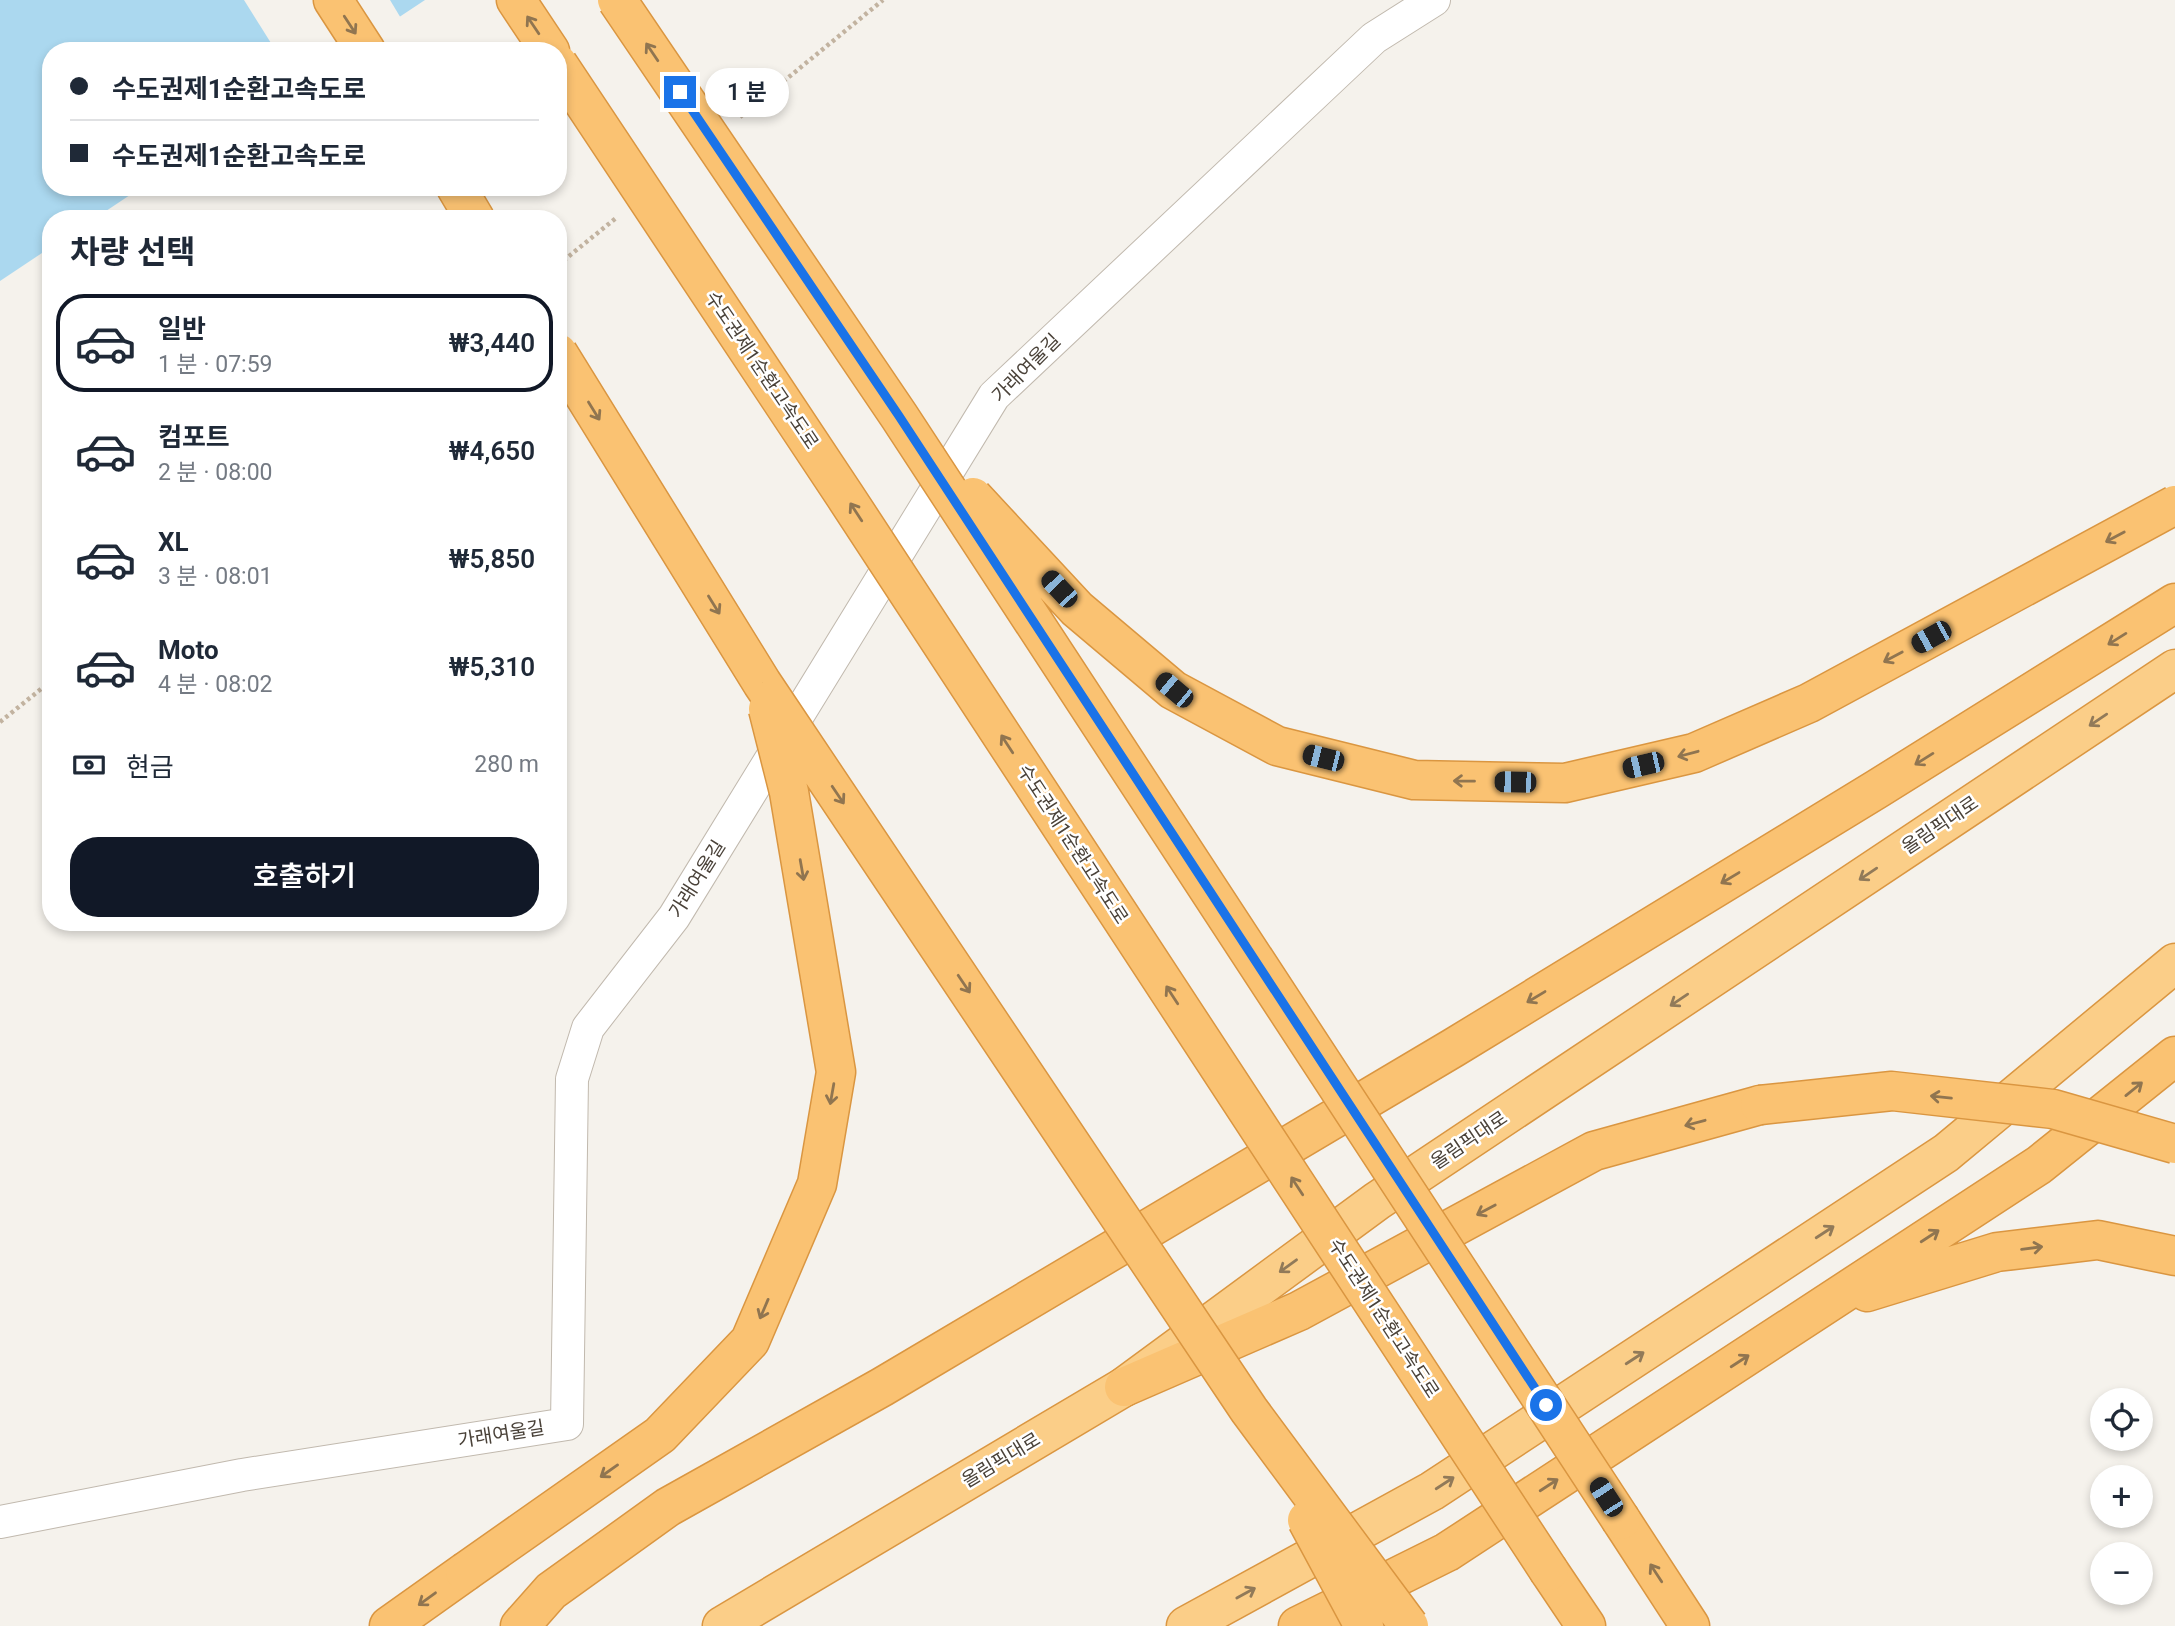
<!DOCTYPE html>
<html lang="ko">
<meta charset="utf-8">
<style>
:root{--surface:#fff;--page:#f6f6f7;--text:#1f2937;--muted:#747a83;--line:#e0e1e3;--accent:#111827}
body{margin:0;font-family:Roboto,"Noto Sans KR",sans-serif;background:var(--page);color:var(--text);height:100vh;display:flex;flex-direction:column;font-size:26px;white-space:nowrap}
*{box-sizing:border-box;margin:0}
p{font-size:23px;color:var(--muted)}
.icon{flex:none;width:38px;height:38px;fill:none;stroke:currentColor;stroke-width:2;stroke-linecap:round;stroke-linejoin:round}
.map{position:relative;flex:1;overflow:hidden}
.panel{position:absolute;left:42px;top:210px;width:525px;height:721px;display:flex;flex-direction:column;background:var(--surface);border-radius:28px;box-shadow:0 4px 10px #0003}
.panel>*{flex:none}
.top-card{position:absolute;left:42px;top:42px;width:525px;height:154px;border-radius:28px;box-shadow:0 4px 10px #0003;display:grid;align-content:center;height:154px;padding:0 28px;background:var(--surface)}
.fabs{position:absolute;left:2090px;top:1388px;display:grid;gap:14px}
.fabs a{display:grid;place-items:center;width:63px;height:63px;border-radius:50%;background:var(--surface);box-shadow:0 4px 10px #0003;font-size:35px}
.end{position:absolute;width:32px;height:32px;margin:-16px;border:9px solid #1a73e8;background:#fff;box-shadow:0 0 0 4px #fff}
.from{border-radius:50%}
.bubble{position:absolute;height:49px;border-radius:24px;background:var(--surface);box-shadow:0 4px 10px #0003;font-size:23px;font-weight:600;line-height:49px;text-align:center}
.car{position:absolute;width:21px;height:42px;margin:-21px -10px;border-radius:9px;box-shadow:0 0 5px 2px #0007;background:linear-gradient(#222 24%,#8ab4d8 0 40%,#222 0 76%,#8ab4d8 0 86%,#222 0)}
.top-card b{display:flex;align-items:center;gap:24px;height:66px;font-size:26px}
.top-card b+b{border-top:2px solid var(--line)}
.top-card i{width:18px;height:18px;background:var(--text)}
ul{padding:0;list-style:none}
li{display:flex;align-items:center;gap:21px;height:98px;margin:0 14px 10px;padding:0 14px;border:4px solid transparent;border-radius:28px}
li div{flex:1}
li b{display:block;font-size:26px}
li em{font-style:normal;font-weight:600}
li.active{border-color:var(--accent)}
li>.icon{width:63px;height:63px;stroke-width:1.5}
h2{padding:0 28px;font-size:32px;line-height:84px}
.pay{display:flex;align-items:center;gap:18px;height:77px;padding:0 28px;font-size:26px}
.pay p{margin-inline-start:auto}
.button{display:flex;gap:14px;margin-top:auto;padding:14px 28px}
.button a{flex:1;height:80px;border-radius:28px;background:var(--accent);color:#fff;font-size:28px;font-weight:600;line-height:80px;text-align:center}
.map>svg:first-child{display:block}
</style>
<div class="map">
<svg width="2175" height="1626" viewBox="0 0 2175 1626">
<rect width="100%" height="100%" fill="#f5f2ec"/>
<path fill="#abd8ef" d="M0,0h425l-77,51h-297v136h91l-48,32h-43v28l-51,34z"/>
<path fill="#f5f2ec" d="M244,0h146l12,20 -47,31h-79z"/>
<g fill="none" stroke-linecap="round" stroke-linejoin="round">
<defs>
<path id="minor" d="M0,1522l242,-47 325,-51 5,-345 16,-51 86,-111 320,-521 380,-358 60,-38"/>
<path id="trunk" d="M722,1626l402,-239 253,-186 798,-532
M1186,1626l246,-135 514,-338 229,-190"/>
<path id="motorway" d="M333,0l33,51
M516,0l34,51
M456,187l19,32
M1867,1292l130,-40 101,-12 77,16
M1124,1387l175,-76 295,-160 166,-46
M1621,1520l69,106
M1549,1571l37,55
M389,1626l76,-54
M520,1626l31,-35 117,-84 214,-120 571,-339 424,-259 298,-186
M1298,1626l149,-74 592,-387 136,-109"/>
</defs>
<use href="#minor" stroke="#c1b9ae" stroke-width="34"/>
<use href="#trunk" stroke="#da9641" stroke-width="41"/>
<use href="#motorway" stroke="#da9641" stroke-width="41"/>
<path stroke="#c2b3a0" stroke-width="4.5" stroke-dasharray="3.5 3.5" stroke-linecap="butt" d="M740,117l143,-117
M558,265l58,-47
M0,722l51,-41"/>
<use href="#minor" stroke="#fff" stroke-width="32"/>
<use href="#trunk" stroke="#fbce88" stroke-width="38"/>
<use href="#motorway" stroke="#fac272" stroke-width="38"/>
<defs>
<path id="motorway-bridge" d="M617,0l282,416 722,1104
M558,64l287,432 704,1075
M558,353l204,330 487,727 160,216
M973,497l104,112 96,81 104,56 137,34 151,3 129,-30 115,-50 366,-198
M1760,1105l132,-14 161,18 122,35
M1307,1520l57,106
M465,1572l195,-137 90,-94 67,-157 19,-112 -47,-280 -21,-83"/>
</defs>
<use href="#motorway-bridge" stroke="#da9641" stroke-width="41" stroke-linecap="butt"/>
<use href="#motorway-bridge" stroke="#fac272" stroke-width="38"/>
</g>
<defs><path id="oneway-shaft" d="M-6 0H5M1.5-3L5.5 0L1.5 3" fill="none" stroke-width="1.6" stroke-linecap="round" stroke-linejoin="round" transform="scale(1.75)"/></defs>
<g stroke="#907550">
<use href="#oneway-shaft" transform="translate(350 25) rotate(57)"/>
<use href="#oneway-shaft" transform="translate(533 25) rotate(-124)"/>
<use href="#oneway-shaft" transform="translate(652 52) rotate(-124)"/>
<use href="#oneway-shaft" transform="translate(594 411) rotate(58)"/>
<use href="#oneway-shaft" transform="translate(856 512) rotate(-123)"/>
<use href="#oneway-shaft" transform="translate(2115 537) rotate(152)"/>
<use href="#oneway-shaft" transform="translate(714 605) rotate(58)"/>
<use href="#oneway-shaft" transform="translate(2117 639) rotate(148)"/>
<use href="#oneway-shaft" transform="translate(1893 657) rotate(152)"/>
<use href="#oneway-shaft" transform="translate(1007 744) rotate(-123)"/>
<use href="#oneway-shaft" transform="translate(1688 754) rotate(165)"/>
<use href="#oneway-shaft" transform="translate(1924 759) rotate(148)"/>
<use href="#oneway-shaft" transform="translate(1464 781) rotate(-179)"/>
<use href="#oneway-shaft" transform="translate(838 795) rotate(56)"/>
<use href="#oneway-shaft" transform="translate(802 870) rotate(80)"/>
<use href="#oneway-shaft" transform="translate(1730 878) rotate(149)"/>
<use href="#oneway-shaft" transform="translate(964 984) rotate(56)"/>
<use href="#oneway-shaft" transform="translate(1172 995) rotate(-123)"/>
<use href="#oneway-shaft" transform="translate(1536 997) rotate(149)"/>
<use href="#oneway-shaft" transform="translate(2134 1089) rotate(-39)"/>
<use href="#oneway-shaft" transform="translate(832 1094) rotate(100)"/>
<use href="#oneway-shaft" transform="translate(1941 1097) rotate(-174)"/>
<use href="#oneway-shaft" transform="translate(1695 1123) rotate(165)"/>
<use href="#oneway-shaft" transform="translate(1297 1186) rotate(-123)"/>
<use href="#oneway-shaft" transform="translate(1486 1210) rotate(152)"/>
<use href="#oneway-shaft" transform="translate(1930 1236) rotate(-33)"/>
<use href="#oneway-shaft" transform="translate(2032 1248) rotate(-7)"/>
<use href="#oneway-shaft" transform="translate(764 1309) rotate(113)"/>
<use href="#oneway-shaft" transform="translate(1740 1361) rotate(-33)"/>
<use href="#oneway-shaft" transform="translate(609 1471) rotate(145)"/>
<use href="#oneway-shaft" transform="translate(1549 1485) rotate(-33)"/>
<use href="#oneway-shaft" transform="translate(1656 1573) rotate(-123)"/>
<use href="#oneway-shaft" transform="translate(427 1599) rotate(144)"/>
</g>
<g stroke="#917a59">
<use href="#oneway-shaft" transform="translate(2098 720) rotate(146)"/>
<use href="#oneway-shaft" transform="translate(1868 874) rotate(146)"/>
<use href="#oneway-shaft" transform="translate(1679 1000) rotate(146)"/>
<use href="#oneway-shaft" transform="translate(1825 1232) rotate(-33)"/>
<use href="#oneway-shaft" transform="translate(1288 1266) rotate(144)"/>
<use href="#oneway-shaft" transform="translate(1635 1358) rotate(-33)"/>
<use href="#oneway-shaft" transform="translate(1445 1483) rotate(-33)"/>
<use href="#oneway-shaft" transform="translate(1246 1593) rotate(-29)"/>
</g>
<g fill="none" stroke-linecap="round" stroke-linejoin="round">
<path stroke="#1a73e8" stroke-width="9" d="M680,92l219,324 647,989"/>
</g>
<g text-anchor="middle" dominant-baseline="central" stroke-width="5" stroke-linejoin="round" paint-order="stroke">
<g font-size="19" fill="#4a4239" stroke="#fff">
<text transform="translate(1026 368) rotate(-45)">가래여울길</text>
<text transform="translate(762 370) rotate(56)">수도권제1순환고속도로</text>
<text transform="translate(1940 825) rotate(-34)">올림픽대로</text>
<text transform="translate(1073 844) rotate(57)">수도권제1순환고속도로</text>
<text transform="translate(697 879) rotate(-58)">가래여울길</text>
<text transform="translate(1469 1140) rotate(-34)">올림픽대로</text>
<text transform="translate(1384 1318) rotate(57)">수도권제1순환고속도로</text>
<text transform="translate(501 1434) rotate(-9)">가래여울길</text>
<text transform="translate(1001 1460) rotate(-31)">올림픽대로</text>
</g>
</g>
</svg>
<div class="fabs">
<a><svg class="icon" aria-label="locate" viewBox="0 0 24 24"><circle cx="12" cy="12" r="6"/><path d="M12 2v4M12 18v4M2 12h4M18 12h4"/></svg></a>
<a>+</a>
<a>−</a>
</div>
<i class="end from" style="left:1546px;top:1405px"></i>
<i class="end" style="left:680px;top:92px"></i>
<div class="bubble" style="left:705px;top:68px;width:84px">1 분</div>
<i class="car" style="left:1059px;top:589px;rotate:317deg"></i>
<i class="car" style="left:1931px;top:637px;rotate:241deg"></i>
<i class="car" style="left:1174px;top:690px;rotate:310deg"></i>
<i class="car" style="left:1323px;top:758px;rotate:284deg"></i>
<i class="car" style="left:1643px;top:765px;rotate:257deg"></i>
<i class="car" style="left:1515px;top:782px;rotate:271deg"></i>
<i class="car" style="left:1606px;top:1497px;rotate:327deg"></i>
<div class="top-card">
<b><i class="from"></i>수도권제1순환고속도로</b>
<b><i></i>수도권제1순환고속도로</b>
</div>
<section class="panel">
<h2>차량 선택</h2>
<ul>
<li class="active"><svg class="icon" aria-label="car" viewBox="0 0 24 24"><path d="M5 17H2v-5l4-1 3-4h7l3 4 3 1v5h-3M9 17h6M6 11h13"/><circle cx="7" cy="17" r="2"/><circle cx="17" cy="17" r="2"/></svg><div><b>일반</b><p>1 분 · 07:59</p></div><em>₩3,440</em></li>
<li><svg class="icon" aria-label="car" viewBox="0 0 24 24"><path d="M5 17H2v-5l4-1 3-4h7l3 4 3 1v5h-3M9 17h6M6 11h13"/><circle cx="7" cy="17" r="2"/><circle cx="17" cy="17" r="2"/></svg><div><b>컴포트</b><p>2 분 · 08:00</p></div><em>₩4,650</em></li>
<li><svg class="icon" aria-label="car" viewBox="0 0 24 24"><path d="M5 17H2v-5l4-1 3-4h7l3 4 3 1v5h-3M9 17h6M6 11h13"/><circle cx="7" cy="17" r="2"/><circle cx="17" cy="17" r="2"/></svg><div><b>XL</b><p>3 분 · 08:01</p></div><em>₩5,850</em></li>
<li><svg class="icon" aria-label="car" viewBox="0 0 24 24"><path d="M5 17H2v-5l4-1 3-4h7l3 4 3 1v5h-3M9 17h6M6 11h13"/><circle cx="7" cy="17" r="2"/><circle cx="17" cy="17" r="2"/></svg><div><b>Moto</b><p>4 분 · 08:02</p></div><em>₩5,310</em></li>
</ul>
<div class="pay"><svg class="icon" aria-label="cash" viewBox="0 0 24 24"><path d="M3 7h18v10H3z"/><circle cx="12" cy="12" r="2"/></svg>현금<p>280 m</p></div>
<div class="button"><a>호출하기</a></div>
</section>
</div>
